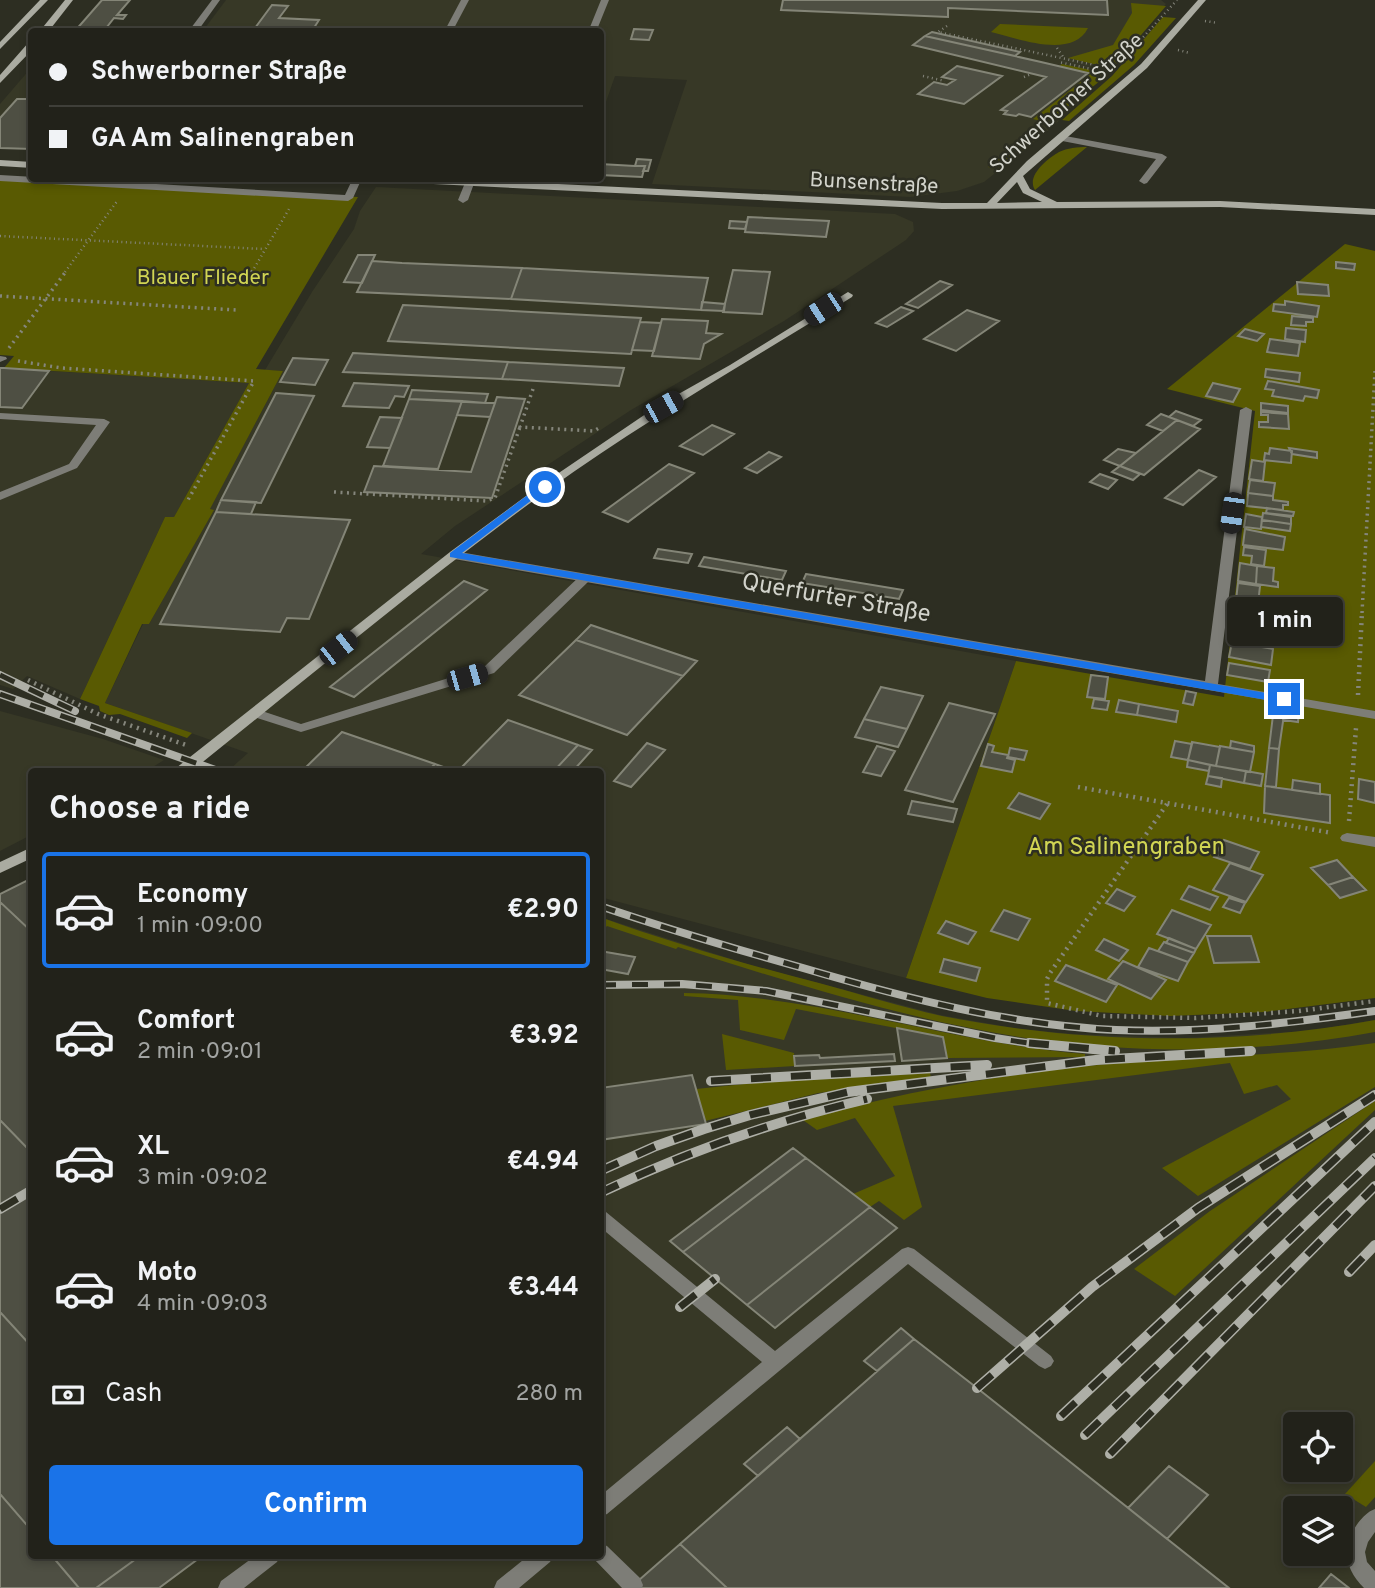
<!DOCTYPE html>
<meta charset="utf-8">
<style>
:root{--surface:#22221a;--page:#2a2a23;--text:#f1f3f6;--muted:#a2a4a2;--line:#3f3f39;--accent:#1a73e8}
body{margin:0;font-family:Overpass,sans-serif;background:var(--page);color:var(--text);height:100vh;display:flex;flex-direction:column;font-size:26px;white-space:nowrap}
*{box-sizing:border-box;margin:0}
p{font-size:23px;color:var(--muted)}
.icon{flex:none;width:38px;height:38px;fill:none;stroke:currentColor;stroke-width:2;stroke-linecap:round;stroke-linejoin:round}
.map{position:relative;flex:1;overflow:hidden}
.side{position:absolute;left:28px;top:768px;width:576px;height:791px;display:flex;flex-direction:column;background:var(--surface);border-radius:7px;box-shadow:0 4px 10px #0003,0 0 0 2px var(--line)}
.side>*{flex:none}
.hud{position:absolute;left:28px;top:28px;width:576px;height:154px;border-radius:7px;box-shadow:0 4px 10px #0003,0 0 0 2px var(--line);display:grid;align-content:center;height:154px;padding:0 21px;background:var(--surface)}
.fabs{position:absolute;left:1283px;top:1412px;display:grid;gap:14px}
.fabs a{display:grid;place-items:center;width:70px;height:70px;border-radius:7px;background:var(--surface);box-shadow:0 4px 10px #0003,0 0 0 2px var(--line);font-size:35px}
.end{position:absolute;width:32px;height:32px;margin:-16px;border:9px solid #1a73e8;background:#fff;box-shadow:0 0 0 4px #fff}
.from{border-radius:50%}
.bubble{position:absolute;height:49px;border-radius:7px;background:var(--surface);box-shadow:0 4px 10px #0003,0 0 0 2px var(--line);font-size:23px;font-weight:700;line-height:49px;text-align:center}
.car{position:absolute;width:21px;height:42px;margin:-21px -10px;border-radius:9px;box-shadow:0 0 5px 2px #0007;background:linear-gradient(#222 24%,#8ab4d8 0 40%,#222 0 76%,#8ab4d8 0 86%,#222 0)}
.hud b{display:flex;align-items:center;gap:24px;height:66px;font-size:26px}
.hud b+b{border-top:2px solid var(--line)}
.hud i{width:18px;height:18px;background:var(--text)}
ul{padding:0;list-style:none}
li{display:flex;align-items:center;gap:21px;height:116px;margin:0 14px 10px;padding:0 7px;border:4px solid transparent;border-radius:7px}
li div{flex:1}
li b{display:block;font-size:26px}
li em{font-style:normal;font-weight:700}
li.selected{border-color:var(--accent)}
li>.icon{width:63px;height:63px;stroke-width:1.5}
h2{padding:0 21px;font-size:32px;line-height:84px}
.pay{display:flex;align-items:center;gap:18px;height:77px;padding:0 21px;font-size:26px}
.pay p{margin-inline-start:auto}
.cta{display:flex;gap:14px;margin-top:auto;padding:14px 21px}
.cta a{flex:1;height:80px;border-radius:7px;background:var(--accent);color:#fff;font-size:28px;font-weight:700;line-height:80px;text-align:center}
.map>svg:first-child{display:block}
</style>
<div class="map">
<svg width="1375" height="1588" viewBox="0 0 1375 1588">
<rect width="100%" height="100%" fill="#2d2e22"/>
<path fill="#373826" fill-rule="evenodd" d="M226,0h935l5,4 -111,121 -71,57 -27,9 -47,6 -258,-13 35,-104 -72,-4 -15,43v-87h-398z
M31,68v81l-31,-1v-44z
M376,187l519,27 18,8 1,9 -8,9 -122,81 -153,89 -176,116 -34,28 595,107 -110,317 -306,-81v-125h-361l-9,-3 18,-16 -143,-50 38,-79h6l64,-113 -4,-1 74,-139 -18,-1 47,-78 42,-63 6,-18z
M0,368l249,15 -75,134h-9l-85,182 -53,-23 -14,13 -13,-4z
M0,711l103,28 61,21 -19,12h-113l-1,63 -31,16z
M31,878l1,678h568v-639l153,49 187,49 80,14 53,5 111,4 124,-7 67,-11v568h-1375v-694zM1295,1424h45v46h-45zM1295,1508h45v46h-45z"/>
<path fill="#595a02" d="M1131,3l35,3 -61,71 -58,46 -14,-4 58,-45 -32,-8 3,-2 39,8 5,-5 -38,-9 45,-13 19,-32z
M1163,17l13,1 -42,47 -65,56 -7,-1 50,-44z
M1000,24l88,4c-16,32 -71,10 -97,4z
M1023,144l8,1 -31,25 -12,-3 25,-21z
M1087,147l-52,43c-9,-14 12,-31 24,-38 8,-4 19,-5 28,-5z
M0,178l358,19 -102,172 27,2 -73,138 4,1 -65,114h-7l-37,79 87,30 -5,5 -67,-24 -11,1 -9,-4 -1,-5 -19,-7 85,-182h9l75,-134 -245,-15 10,-12 -14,-1z
M1345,244l30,7v747l-110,14 -95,4 -94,-5 -89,-13 -81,-20 110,-317 208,36 31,-286 -88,-22z
M600,917c72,26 145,47 219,66 41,11 82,24 123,33 142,28 291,30 433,4v12c-113,21 -235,23 -349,6 -118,-18 -234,-55 -348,-91l-2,2 -69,-23 -7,7z
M684,993c136,2 266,50 401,61v3l-138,1 -4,-21 -147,-28 -12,31 -44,-10 -2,-30 -54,-4z
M722,1034l72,19 1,13 -69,4z
M1375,1043v44l-177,109 -36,-28 129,-69 -14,-14 -33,9 -14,-31 -337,43 29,101 -18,13 -25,-19 -9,6 -17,-13 42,-18 -40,-58 -38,12 -14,-10c116,-33 235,-52 355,-60 73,-5 145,-6 217,-17z
M930,1073l1,5 -113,15 -113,28 -9,-32 79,-8z
M1375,1101v9l-200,186 -41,-27 76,-58z
M1375,1461v36l-9,10 -21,-13z"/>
<path fill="#4e4f43" stroke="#848577" stroke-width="2" d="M102,0h28l-13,15h9l-3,4 -9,-1 -11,14h-29z
M783,0h324l1,15 -160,-7v9l-167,-7z
M272,5l16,1 -9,12 40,2 -7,11 -57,-3z
M634,29l19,1 -4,10 -18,-1z
M932,32l88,20 -5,4 -90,-20z
M925,36l116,26 47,11 -57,44 -12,-3 -3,2 -12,-2 3,-3 -6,-1 45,-33 -133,-32z
M957,66l45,10 -38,28 -46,-10 16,-12 13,3 8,-5 -13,-3z
M17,99h15v50l-32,-1v-30z
M637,159l14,1 -3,11h-5l2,-5h-10z
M600,164l35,2h10l-3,11 -42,-2z
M748,217l81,4 -3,16 -81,-5z
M730,221l17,1 -2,7 -16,-1z
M358,255h17l-13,28 -18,-1z
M372,261l30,2 120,5 -11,31 -154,-7z
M1336,262l19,2 -1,6 -18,-2z
M522,268l91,5 95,5 -7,32 -190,-11z
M733,270l37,2 -8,42 -39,-2z
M940,281l12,4 -34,23 -12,-4z
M1297,282l31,3 1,11 -31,-2z
M1285,301l34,5 -2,11 -44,-6 1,-7 11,1z
M702,302l23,2 -1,7 -23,-1z
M403,305l238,13 -10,36 -243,-13z
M901,307l12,4 -26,16 -11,-4z
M967,310l32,11 -43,30 -32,-12z
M1292,316l21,2v4h-7v4l-15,-1z
M662,319l46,2 -2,12 15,1 -17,10 -4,15 -48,-3z
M640,322l21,1 -7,28 -22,-1z
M1286,328l20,2 -1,12 -20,-3z
M1245,329l19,5 -7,7 -19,-5z
M1270,339l30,4 -2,13 -31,-4z
M353,353l155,9 -6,17 -159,-7z
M293,358l35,2 -13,25 -35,-3z
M508,362l116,6 -5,18 -117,-7z
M0,368h4l45,3 -27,37 -22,-1z
M1266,369l34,4 -1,9 -34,-5z
M1268,381l51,9 -2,8 -12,-2 -2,5 -31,-5 2,-6 -9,-1z
M354,383l55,3 -5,11 -9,-1 -6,12 -46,-2z
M1213,383l27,6 -7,13 -27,-6z
M412,390l76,4 -3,9 -76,-4z
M276,393l38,3 -53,107 -40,-3z
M497,397l28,2 -33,99 -128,-6 10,-26 97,6z
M409,399l53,2 -24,68 -55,-3z
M462,401l23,2h10l-5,14 -33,-2z
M1261,403l27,3v7l-27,-3z
M1176,411l25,9 -8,6 -24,-9z
M1261,412l27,2 1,15 -30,-2v-5h9v-7h-7z
M1161,414l16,6 -14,11 -16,-6z
M380,417l22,1 -12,30 -23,-1z
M1177,420l23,9 -56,46 -24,-9z
M712,425l22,9 -31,21 -23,-9z
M1270,448l22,3 -1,12 -27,-3 1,-7 4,1z
M1289,448l28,4v6l-25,-4z
M1118,449l18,4 -16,13 -16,-6z
M769,452l12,5 -24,16 -12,-5z
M1252,460l13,2 -2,19 -14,-2z
M669,464l25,9 -66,49 -25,-10z
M1120,466l20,8 -7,6 -21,-8z
M1199,470l17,7 -33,28 -18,-7z
M1100,474l17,6 -9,9 -18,-7z
M1250,480l25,3 -2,13 -25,-3z
M1248,493l25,3v4l15,2v3h-5v5l-36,-4z
M221,500l35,2 -5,12 -35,-2z
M1267,508l27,4 -1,4 -27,-3z
M216,512l134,8 -41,99 -22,-1 -7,14 -120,-8z
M1263,513l28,4v7l-29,-4z
M1246,514l16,3 -1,12 -17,-2z
M1262,520l29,4 -1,7 -29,-4z
M1245,529l40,8 -2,13 -40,-5z
M1244,547l22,3 -2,16 -13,-2 1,-8 -9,-1z
M658,549l34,5 -4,9 -34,-5z
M704,557l82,14 -4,9 -83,-14z
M1240,563l17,3 -1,18 -18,-3z
M1257,566l17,2 -1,13 5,1v5l-22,-3z
M806,574l97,16 -4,9 -97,-16z
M464,581l23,9 -133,107 -24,-10z
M1238,583l22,3 -2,18 -22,-4z
M1249,606l21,2 -3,19 -20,-4z
M1234,622l33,5 -2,17 -33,-5z
M1304,623l12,2 -1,14 -12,-1z
M591,625l106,36 -14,15 -107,-36z
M576,640l107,36 -56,59 -108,-40z
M1232,642l41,7 -2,16 -42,-8z
M1229,663l41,7 -2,12 -41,-7z
M1091,675l17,2 -3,22 -18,-2z
M881,687l42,9 -16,33 -43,-10z
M1186,691l10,2 -3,12 -10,-2z
M1094,699l15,2 -2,9 -15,-2z
M1119,700l20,4 -2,11 -21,-3z
M949,703l46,11 -42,88 -48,-12z
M1139,704l39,7 -2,11 -39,-7z
M1274,707l11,1 -6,41 -10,-1z
M1285,708l14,3 -1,11 -15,-2z
M864,719l43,10 -9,18 -43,-10z
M508,720l70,25 -25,27h-96z
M342,732l93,32 -8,8h-126z
M1175,741l17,3 -4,16 -17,-3z
M1231,741l23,5v6l-24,-4z
M1192,742l28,5 -4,19 -28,-6z
M647,743l18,7 -34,37 -17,-6z
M988,744l6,2 -2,6 16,3 -1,3 8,2 -3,12 -31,-6z
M578,745l14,5 -20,22h-19z
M877,746l18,5 -14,25 -18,-4z
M1220,746l34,6 -4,20 -34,-6z
M1010,748l17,3 -3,9 -16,-3z
M1269,748l10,1 -3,38 -11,-1z
M1188,760l22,5 -1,6 -22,-4z
M435,764l22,8h1h-31z
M1210,765l36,6 -2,12 -36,-7z
M1246,771l17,3 -2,12 -17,-3z
M1208,776l14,2 -1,9 -15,-3z
M1359,779l16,3v21l-17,-4z
M1293,780l27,4v10l-28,-4z
M1265,786l65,9v28l-66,-10z
M1019,793l31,11 -10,15 -32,-11z
M912,801l45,8 -4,13 -45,-8z
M1224,840l35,12 -9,17 -36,-12z
M1337,860l16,17 -25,8 -17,-17z
M1230,863l33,12 -17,27 -33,-12z
M1353,877l13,13 -26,8 -12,-13z
M32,878v54l-32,-30v-8z
M1189,886l29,11 -8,13 -29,-11z
M1117,889l18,8 -11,14 -18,-8z
M1229,898l16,5 -5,10 -17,-6z
M0,902l32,30v221l-32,-33z
M1004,910l26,9 -12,21 -27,-9z
M1172,910l39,15 -15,24 -39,-15z
M946,921l30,11 -8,12 -30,-11z
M1207,936h44l8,26 -45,1z
M1169,938l27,11 -2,4 -28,-10z
M1104,939l24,11 -9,11 -23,-11z
M1164,942l30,11 -6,9 -30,-11z
M1149,948l39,14 -10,19 -40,-14z
M600,951l35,6 -7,17 -28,-5z
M944,959l36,9 -4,13 -36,-9z
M1123,961l43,19 -15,19 -43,-20z
M1066,965l51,20 -11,17 -51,-21z
M897,1028l46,9 4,21 -45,3z
M894,1054l1,7 -100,5 -1,-10 25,-1 1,3z
M692,1075l14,49 -106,16v-52z
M0,1120l32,33v194l-32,-35z
M793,1148l13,10 -123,94 -13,-11z
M806,1158l64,49 -123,98 -64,-53z
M870,1207l27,21 -122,100 -28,-23z
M0,1312l32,35v184l-32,-37z
M901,1328l13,11 -37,32 -13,-10z
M914,1339l63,49 252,200h-502l-47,-44z
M787,1427l13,12 -42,37 -14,-12z
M1169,1466l39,29 -41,44 -39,-31z
M0,1494l32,37v25h20l27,32h-79z
M680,1544l47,44h-97z
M52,1556h88l-44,32h-17z
M140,1556h62l-43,32h-63z
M1331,1574l18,14h-30z"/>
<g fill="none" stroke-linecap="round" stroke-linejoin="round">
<path stroke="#85867c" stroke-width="2.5" stroke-dasharray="1 3.5" stroke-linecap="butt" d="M1205,21l13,2
M947,26l-9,6 166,35 -4,4 -41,-9
M1057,48l7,10
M1178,50l12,3
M1125,57l52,-57
M923,76l22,5
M1024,77l7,-3
M0,236l264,13
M65,272l53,-72
M252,272l37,-63"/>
<path stroke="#85867c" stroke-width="3.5" stroke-dasharray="2 4.5" stroke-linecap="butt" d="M248,278l5,-8
M0,296l236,14
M9,348l58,-78
M18,361l44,7 192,13 -66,119
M533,389l-13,38 74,4 5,-3
M334,492l152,9 9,-3 25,-71
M1362,613l13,-242"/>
<path stroke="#85867c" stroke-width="4.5" stroke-dasharray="2 5" stroke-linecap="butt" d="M28,680l70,34 88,31
M1358,695l4,-84
M1078,787l254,46
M1167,804l-117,169 -3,6v24l55,13 94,2 103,-7 76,-10
M1349,821l7,-93"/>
<path fill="#7d7d77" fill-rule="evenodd" d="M461,0h8l-17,32h-8z
M601,0h8l-13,32h-8z
M1060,135l102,19 5,3 -20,26 -3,1 -5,-3 17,-22 -99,-19v-4z
M0,175l345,20 8,-17h9l-9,20 -5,3 -348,-20z
M467,178h9l-8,22 -5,3 -5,-3z
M0,356l6,1 1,2 -7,3z
M0,413l104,6 6,3 -33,46 -77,32v-8l69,-28 27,-39 -96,-6z
M584,575l4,1 2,3 -2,3 -94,91 -193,59 -50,-16 -2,-3 7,-4 45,15 183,-57 96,-91z
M1347,833l28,4v10l-33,-6 -2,-3 2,-3z
M600,1210l6,2 169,139 127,-102 6,-2 6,2 137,107 3,5 -3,5 -6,3 -6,-3 -131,-102 -301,250 -7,3v-21l162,-134 -162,-135z
M1375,1509v23l-7,10 -3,10 2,10 8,9v17h-11c-20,-20 -23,-41 -6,-65 5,-6 9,-11 17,-14z
M600,1543l7,3 33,32 3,7 -1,3h-20l-29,-30 -1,-2h8z
M255,1556h25l-3,6 -33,26h-26l3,-7z
M528,1556h25l-3,6 -31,26h-25l3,-7z"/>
<path fill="#7d7d77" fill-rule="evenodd" d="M212,0h8l-23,32h-9z
M1246,407l6,3 -34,274 157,27v8l-921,-160 -6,-4 6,-4 751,130 35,-271z"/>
<path fill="#aaaba1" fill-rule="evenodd" d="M40,0h8l-48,49v-7z
M65,0h8l-25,32h-9z
M1198,0h8l-59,68 -124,108 7,13 27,13 163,-1 155,8v6l-155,-8 -278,2 -570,-28 -4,-3h71l503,25h45l40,-42 114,-97zM1017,182l6,11 19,9 -45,1z
M29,42h3v8l-32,33v-8z
M0,160l32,2v6l-32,-2z
M848,292l5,3 -1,2c-102,64 -207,123 -304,193 -120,87 -234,183 -349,275l-11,7h-17l279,-220 91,-67 118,-80 71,-40z
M32,847v11l-32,15v-11z"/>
<defs>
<path id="rail-far1" d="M0,675l75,36
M0,694l221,78
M600,906c67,23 135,43 203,62 102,30 206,57 313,62 86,4 173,-7 259,-19
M600,985l82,-1 84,7 229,47 46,7"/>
<path id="rail" d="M1029,1043l86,8
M711,1081l276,-16
M600,1171l56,-25 48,-17 46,-14 98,-23 248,-32 155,-9
M600,1193c86,-41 174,-72 267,-94
M0,1209l32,-19
M1349,1272l26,-27
M680,1307l35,-28
M977,1388l115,-101 106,-79 177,-113
M1061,1416l314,-294
M1085,1435l290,-277
M1110,1454l265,-268"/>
</defs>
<use href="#rail-far1" stroke="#aeafa7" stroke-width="8"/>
<use href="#rail" stroke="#aeafa7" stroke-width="10"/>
<use href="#rail-far1" stroke="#2d2e22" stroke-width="5" stroke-dasharray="16" stroke-linecap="butt"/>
<use href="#rail" stroke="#2d2e22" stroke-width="7" stroke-dasharray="20" stroke-linecap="butt"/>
</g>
<path fill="#1a73e8" d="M541,485l8,2 -87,66 822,143 6,3 -6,4 -834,-146v-4z"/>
<g text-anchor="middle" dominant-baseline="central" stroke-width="5" stroke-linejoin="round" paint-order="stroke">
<g font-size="21" fill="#d2d3cb" stroke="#2d2e22">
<text transform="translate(1067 104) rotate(-42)">Schwerborner Straße</text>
<text transform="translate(874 184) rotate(3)">Bunsenstraße</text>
</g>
<g font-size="21" fill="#d1d553" stroke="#2d2e22">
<text x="203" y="278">Blauer Flieder</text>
</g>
<g font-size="24" fill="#d2d3cb" stroke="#2d2e22">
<text transform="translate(836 599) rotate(10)">Querfurter Straße</text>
</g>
<g font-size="24" fill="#d1d553" stroke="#2d2e22">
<text x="1126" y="848">Am Salinengraben</text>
</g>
</g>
</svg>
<div class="fabs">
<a><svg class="icon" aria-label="locate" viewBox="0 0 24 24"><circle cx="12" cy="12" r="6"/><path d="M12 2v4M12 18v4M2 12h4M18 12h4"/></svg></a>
<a><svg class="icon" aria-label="layers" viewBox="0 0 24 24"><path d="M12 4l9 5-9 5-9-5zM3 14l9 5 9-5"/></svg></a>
</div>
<i class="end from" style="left:545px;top:487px"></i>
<i class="end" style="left:1284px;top:699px"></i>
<div class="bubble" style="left:1227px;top:597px;width:116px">1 min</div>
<i class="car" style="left:823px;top:309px;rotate:237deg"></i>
<i class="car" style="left:663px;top:407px;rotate:61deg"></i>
<i class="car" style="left:1232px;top:513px;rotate:188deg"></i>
<i class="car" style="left:338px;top:648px;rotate:52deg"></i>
<i class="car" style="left:467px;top:677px;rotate:74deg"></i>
<div class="hud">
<b><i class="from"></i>Schwerborner Straße</b>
<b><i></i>GA Am Salinengraben</b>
</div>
<section class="side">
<h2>Choose a ride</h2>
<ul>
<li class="selected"><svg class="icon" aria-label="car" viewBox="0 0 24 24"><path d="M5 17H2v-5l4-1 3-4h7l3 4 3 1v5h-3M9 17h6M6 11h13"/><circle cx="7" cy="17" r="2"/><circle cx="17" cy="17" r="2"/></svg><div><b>Economy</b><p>1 min · 09:00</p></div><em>€2.90</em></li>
<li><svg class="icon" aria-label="car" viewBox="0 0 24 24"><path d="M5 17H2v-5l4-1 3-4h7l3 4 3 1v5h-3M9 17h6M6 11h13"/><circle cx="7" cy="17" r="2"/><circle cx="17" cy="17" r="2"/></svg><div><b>Comfort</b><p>2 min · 09:01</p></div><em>€3.92</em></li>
<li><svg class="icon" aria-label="car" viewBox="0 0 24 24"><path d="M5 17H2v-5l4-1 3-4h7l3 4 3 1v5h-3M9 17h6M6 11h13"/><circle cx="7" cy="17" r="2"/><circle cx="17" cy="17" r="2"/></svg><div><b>XL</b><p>3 min · 09:02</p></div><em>€4.94</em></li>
<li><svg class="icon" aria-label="car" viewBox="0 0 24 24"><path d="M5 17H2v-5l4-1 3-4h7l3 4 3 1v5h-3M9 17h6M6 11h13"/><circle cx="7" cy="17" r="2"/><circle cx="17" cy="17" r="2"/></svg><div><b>Moto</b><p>4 min · 09:03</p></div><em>€3.44</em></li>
</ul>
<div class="pay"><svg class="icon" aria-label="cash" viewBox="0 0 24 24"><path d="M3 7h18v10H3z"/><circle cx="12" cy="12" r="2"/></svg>Cash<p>280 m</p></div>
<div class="cta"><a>Confirm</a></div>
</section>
</div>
